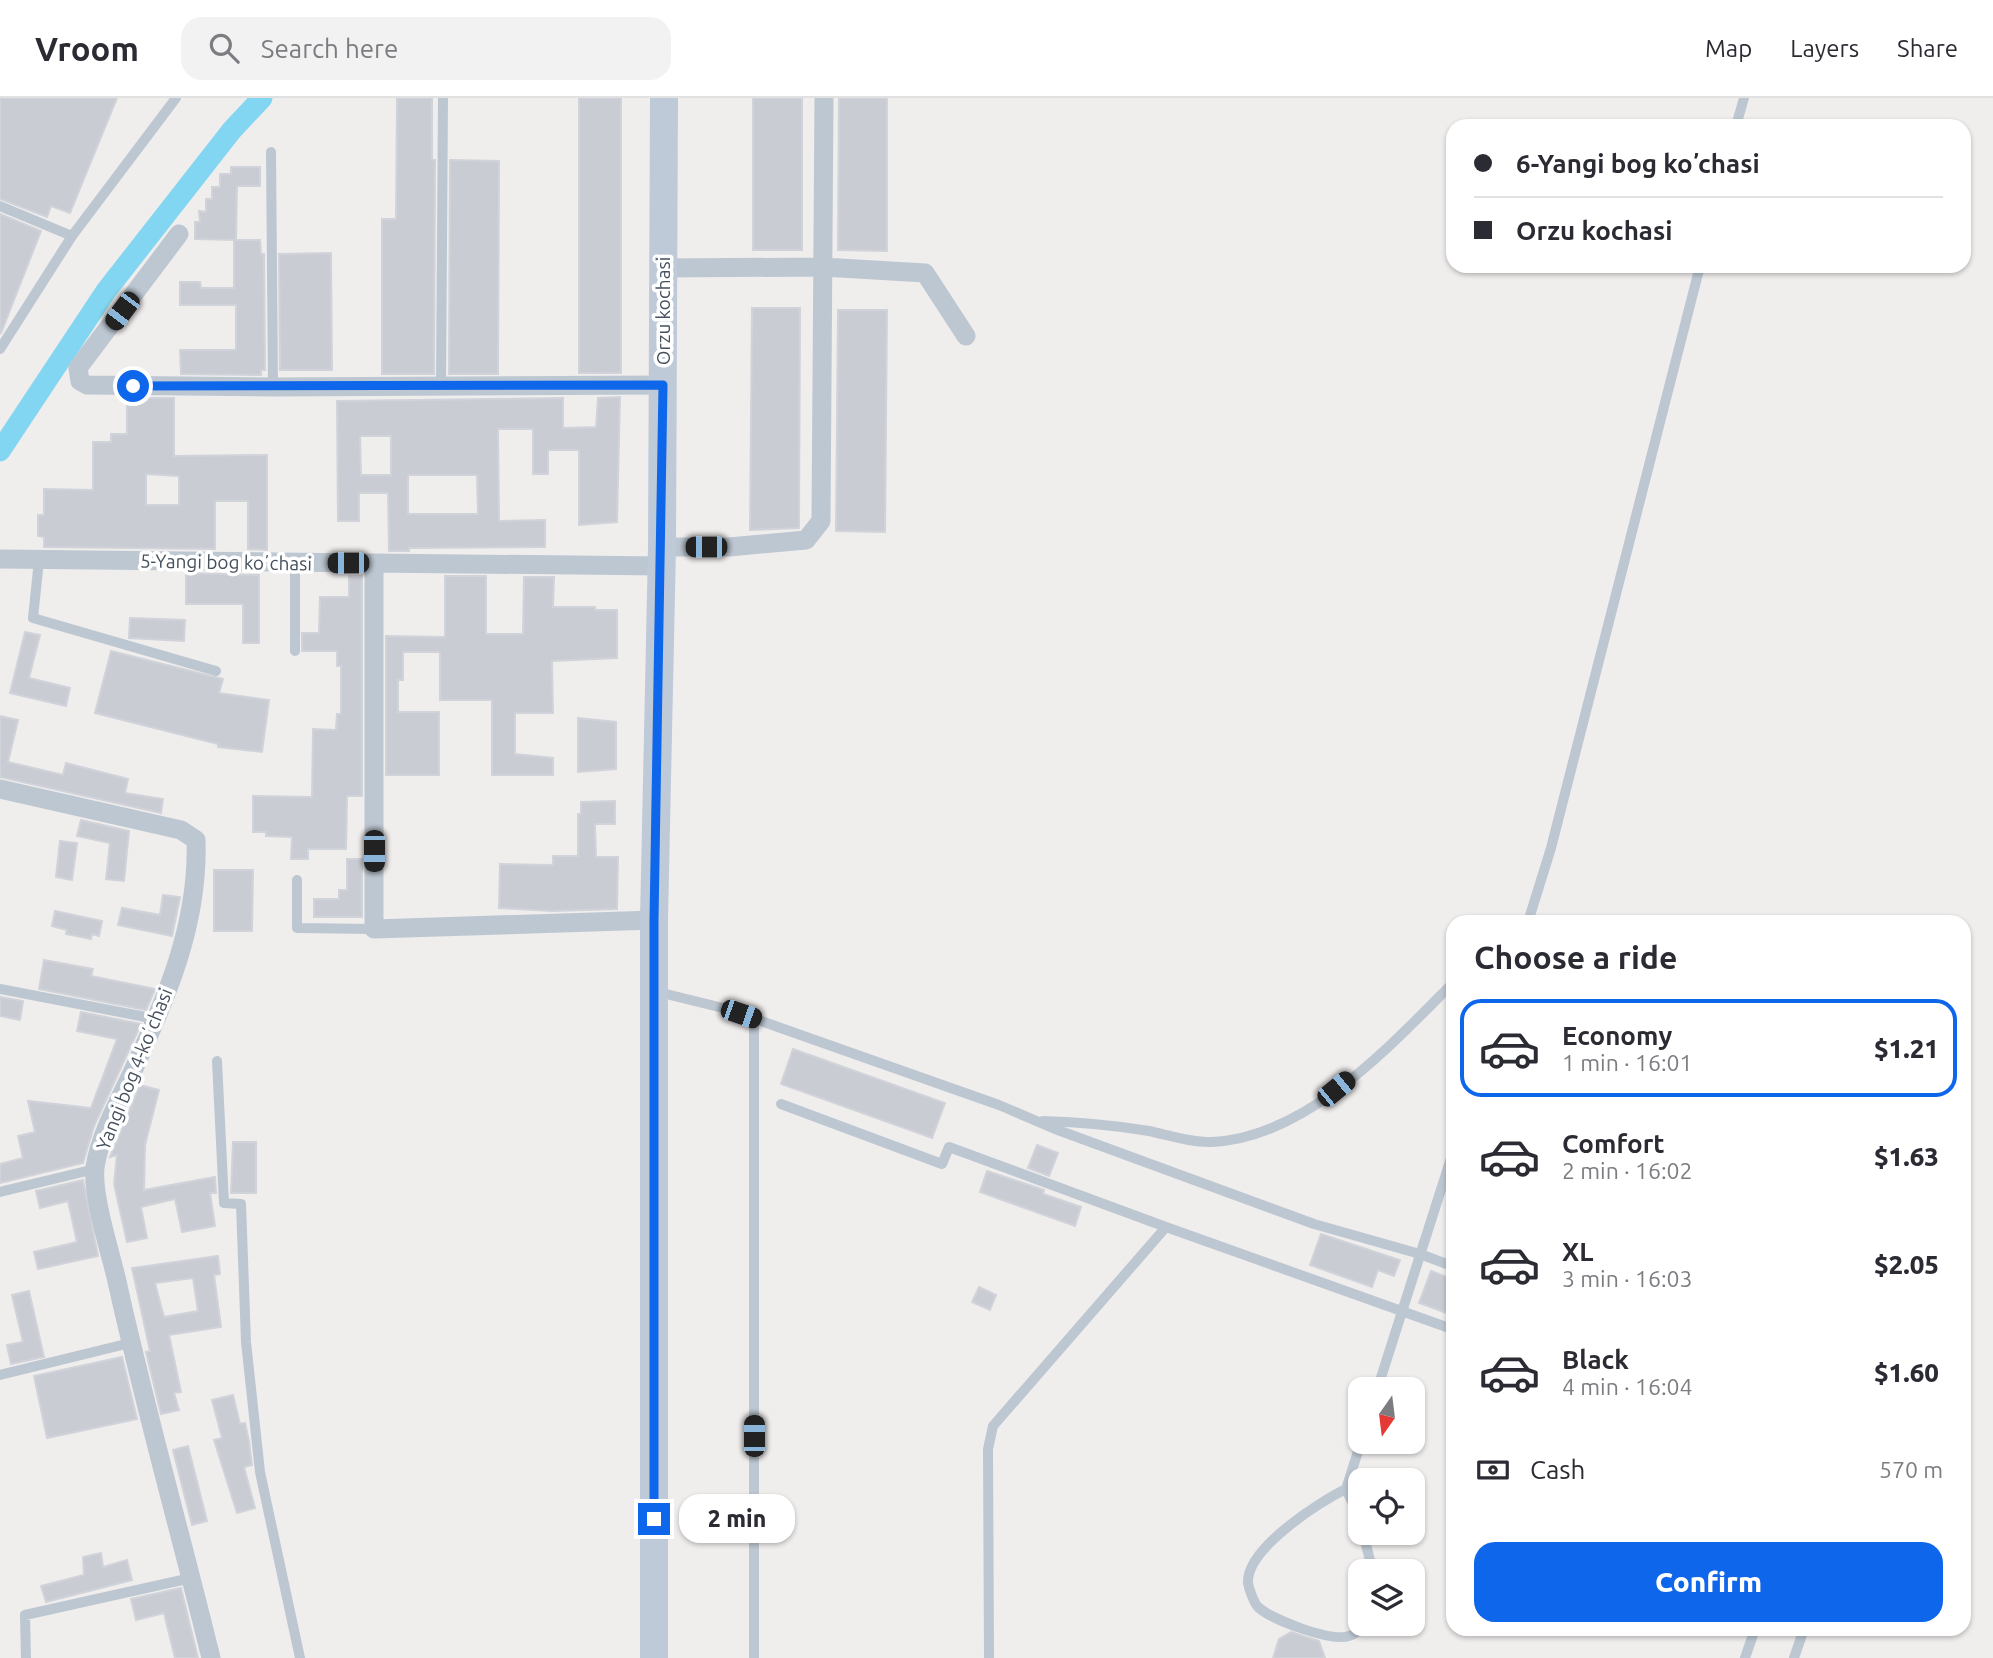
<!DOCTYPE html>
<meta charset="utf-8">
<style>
:root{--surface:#fff;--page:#f2f2f3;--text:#2b2b33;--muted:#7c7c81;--line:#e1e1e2;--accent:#0e66ea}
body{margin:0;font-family:Ubuntu,sans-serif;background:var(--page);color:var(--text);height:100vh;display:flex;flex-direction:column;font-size:26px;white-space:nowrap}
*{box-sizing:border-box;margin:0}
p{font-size:23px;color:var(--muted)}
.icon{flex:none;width:38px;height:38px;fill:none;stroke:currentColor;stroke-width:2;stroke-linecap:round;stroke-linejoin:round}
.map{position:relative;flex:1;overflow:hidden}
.sheet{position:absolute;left:1446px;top:817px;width:525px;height:721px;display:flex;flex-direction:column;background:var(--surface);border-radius:21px;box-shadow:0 2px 5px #0004}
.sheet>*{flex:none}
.hud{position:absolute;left:1446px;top:21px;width:525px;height:154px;border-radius:21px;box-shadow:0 2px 5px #0004;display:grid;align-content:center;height:154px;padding:0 28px;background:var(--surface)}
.needle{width:46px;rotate:194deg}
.tools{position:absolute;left:1348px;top:1279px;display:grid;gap:14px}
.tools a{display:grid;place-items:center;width:77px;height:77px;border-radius:14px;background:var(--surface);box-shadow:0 2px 5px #0004;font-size:35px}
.end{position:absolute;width:32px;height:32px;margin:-16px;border:9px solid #0e66ea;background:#fff;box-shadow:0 0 0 4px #fff}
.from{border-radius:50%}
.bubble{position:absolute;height:49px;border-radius:21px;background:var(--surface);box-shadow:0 2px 5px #0004;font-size:23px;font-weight:800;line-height:49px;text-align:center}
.car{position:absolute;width:21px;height:42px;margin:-21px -10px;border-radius:9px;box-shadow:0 0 5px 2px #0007;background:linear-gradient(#222 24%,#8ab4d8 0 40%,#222 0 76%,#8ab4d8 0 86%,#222 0)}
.hud b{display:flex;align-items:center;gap:24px;height:66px;font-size:26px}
.hud b+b{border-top:2px solid var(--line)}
.hud i{width:18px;height:18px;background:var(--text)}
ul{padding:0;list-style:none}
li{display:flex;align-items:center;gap:21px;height:98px;margin:0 14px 10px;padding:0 14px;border:4px solid transparent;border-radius:21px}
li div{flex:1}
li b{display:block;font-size:26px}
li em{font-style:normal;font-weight:800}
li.active{border-color:var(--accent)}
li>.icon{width:63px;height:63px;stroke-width:1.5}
h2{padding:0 28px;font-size:32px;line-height:84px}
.pay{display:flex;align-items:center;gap:18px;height:77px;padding:0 28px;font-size:26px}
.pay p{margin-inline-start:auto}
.primary-button{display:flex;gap:14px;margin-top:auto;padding:14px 28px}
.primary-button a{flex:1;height:80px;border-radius:21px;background:var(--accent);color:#fff;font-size:28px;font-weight:800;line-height:80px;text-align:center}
header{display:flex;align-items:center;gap:42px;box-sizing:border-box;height:98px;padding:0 35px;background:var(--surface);border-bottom:2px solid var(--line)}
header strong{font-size:33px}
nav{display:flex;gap:38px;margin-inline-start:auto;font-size:24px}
.search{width:490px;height:63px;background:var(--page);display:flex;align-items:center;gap:18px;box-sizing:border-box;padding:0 24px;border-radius:21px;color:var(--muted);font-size:26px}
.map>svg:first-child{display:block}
</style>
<header>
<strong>Vroom</strong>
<div class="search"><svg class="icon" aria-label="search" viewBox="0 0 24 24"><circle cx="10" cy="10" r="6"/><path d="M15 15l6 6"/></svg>Search here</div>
<nav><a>Map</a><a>Layers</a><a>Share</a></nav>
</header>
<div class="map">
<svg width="1993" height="1560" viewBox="0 0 1993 1560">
<rect width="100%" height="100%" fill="#f0eded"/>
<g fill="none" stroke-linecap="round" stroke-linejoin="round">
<path stroke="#83d6f1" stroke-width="21" d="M0,353l106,-160 126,-161 30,-32"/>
</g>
<path fill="#caccd3" stroke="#d1d3da" stroke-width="2" fill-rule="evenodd" d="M0,0h117l-47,115 -19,-7 -4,11 -47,-18z
M397,0h35v62h3l-1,214h-52v-155h14z
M579,0h42v275h-42z
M753,0h49v152h-49z
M839,0h48v153l-49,-1z
M450,62l49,1 -1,213h-49z
M231,69h29v19h-23l-1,54 -41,-1v-17h5l-1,-11 7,1v-13h6v-12h8v-13h11z
M0,116l41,17 -40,102h-1z
M234,142h26l1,14h3l1,116h-4v5l-80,-1 -1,-24h56v-45h-56v-23h20l1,6h33z
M331,155l1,117h-52l-1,-116z
M752,210h48l-1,220 -49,2z
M838,212h49l-2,222 -49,-1z
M620,299l-3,125 -38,3v-75h-31v24h-15v-45h-35l1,92 46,-1v27l-136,1v3h-20l-1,-58h-29v28h-21l-1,-120 226,-3v30l33,-1 2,-29zM360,338h31v39h-30zM408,377h69l1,39h-70z
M127,300h47v58l93,-1v95l-19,-1v-48h-33v48l-171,-2v-10l-6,-1v-21h6v-26l49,1v-48h18v-8h16zM146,376l33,2v29h-33z
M186,475l73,2v68h-16v-39h-57z
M349,478h13v220h-15l-1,53h-38v10h-17l1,-22 -26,-1v-4h-13v-36l59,1 1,-68 23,1 1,-16h4v-48h-4v-15h-35v-18h17l1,-36h29z
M445,478h41v58h37l1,-57h30l-1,30h42v3h22v48l-65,3 1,52h-38v41l38,4v17h-61v-75h-52v-48h-37v28h-5v32h41v63h-53v-139l59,1z
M130,520l55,2 -1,21 -55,-3z
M25,534l15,3 -11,43 41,10 -4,18 -56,-13z
M111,553l112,28 -4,14 50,7 -7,52 -44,-5v-3l-123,-31z
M0,618l18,4 -10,42 55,13 3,-12 62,16 -3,14 38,6 -2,14 -161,-36z
M578,620l38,4v47l-38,3z
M615,703v23h-20l1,33h22l-1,52 -65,2 -53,-3 1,-44 53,1v-9h25v-42h3v-12z
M81,722l48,11 -5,50 -18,-2 4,-36 -33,-7z
M60,743l17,2 -5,37 -16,-3z
M347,761h15v58h-48v-18h25v-9h8z
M214,772h39l-1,61h-38z
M163,797l17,2 -8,39 -54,-11 4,-17 38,7z
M55,813l47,10 -3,15 -7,-2 -1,5 -25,-5 1,-4 -15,-4z
M44,862l49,9 -2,7 64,13 -9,21 -107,-21z
M0,899l23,4 -3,19 -20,-4z
M81,914l60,12 -47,102 -11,37 -83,20v-19l23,-6 -5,-22 17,-4 -7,-31 63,7 26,-69 -40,-8z
M793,951l152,54 -13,35 -151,-54z
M140,987l19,5 -14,55 -1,45 71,-13 1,16h-6l5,33 -33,6 -7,-33 -34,8 6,31 -20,4 -13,-58 3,-29 -7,2z
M233,1044h23v51h-25z
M1037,1047l21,8 -9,23 -21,-8z
M987,1073l57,19 -1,4 38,13 -6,19 -95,-34z
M83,1082l15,76 -60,13 -4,-17 43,-10 -9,-41 -28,7 -4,-17z
M1321,1136l79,26 -6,16 -16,-6 -6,17 -62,-22z
M218,1158l2,18 -6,1 7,52 -52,8 12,57 -7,1 5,17 -18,4 -15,-62 4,-1 -18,-83zM193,1180l5,33 -34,6 -9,-34z
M1431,1173l21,8v36l-33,-12z
M979,1189l17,8 -6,15 -18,-8z
M29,1193l15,66 -33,7 -4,-19 16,-3 -11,-47z
M122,1259l15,62 -90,19 -13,-62z
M233,1297l7,29 5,-1 4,18 3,24 -8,2 11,41 -18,5 -23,-73 8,-2 -10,-38z
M188,1348l19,75 -15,4 -19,-75z
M101,1455l2,14 24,-7 5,20 -86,22 -5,-16 43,-11 -1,-18z
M181,1490l6,25 11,45h-23l-11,-45 -28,7 -5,-21z
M1291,1534l28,9 6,17h-52l6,-19z"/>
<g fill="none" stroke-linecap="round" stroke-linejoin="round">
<path stroke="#bdc7d1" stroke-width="10" d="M1736,28l8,-28
M271,54l2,235
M0,108l72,30
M0,251l72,-113 104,-138
M441,288l2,-288
M39,462l-6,58 183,53
M295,553v-88
M297,782v48l77,1
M1528,824l23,-74 149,-582
M0,891l156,30
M658,894l69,17 272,96 56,24 259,95 106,30 32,12
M754,920v640
M217,963l7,142 17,1 5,138 14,130 40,186
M781,1006l161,60 7,-17 217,80
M1043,1023c36,1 70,4 106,10 19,4 43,12 63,11 94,-4 178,-96 240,-158
M0,1094l95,-23
M0,1277l130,-32
M1377,1292l75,-235
M1346,1391c-27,13 -100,60 -98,94 1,6 6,20 10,24 14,13 73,35 91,29 6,-2 14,-8 18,-12
M1360,1420l-14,-29 15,-47
M1363,1435l10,39
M26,1560l-1,-43 166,-37
M989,1560l-1,-209 5,-23 173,-199 286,102
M1745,1560l10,-29
M1794,1560l10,-29"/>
<path stroke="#bdc7d1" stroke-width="19" d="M179,136l-101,134 2,13 7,4 186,2 390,-2
M663,170l160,-1 102,6 41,63
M662,449h67l77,-7 15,-19 3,-423
M0,461l662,7
M374,465v366l280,-9
M0,691l181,41 15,10c3,85 -30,158 -64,233 -14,30 -32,62 -37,94 -3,28 14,81 21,110 28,128 64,254 95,381"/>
<path stroke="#bfcad8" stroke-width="28" d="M654,1560v-738l8,-373 2,-449"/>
</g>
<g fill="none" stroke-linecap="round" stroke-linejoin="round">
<path stroke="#0e66ea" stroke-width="9" d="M133,288l530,-1 -9,535v599"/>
</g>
<g text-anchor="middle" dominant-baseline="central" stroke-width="7" stroke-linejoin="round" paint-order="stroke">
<g font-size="19" fill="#45505c" stroke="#fff">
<text transform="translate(663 213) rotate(-90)">Orzu kochasi</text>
<text transform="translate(226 464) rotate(1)">5-Yangi bog koʼchasi</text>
<text transform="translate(134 971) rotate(-68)">Yangi bog 4-koʼchasi</text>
</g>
</g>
</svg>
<div class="tools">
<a><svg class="needle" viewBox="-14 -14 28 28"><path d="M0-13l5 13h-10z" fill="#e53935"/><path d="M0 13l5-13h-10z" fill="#7c7c81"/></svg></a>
<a><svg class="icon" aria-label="locate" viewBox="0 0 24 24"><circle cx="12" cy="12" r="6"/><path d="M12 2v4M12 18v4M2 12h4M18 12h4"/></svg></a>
<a><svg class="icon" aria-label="layers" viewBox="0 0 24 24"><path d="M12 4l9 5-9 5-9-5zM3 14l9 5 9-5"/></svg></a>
</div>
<i class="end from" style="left:133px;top:288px"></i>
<i class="end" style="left:654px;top:1421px"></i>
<div class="bubble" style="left:679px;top:1396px;width:116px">2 min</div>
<i class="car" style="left:122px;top:213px;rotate:217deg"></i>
<i class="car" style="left:706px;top:449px;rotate:270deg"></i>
<i class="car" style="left:348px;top:465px;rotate:270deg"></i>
<i class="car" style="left:374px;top:753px;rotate:180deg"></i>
<i class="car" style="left:741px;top:916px;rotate:109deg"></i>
<i class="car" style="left:1336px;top:991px;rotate:51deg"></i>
<i class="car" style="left:754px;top:1338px;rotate:0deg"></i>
<div class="hud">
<b><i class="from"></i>6-Yangi bog koʼchasi</b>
<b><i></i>Orzu kochasi</b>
</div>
<section class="sheet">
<h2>Choose a ride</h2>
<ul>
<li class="active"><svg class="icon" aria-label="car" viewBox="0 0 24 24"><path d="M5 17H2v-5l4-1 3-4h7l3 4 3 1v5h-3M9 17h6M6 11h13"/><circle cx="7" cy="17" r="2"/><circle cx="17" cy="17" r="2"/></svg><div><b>Economy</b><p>1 min · 16:01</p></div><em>$1.21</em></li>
<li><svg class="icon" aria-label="car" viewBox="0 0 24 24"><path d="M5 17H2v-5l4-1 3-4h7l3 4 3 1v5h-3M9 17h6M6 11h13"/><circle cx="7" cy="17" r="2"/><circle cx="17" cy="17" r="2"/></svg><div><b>Comfort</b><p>2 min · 16:02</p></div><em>$1.63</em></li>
<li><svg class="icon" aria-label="car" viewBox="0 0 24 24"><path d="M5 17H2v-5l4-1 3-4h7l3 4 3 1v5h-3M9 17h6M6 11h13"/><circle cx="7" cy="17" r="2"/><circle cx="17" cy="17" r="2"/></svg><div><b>XL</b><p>3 min · 16:03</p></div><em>$2.05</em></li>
<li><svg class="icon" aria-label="car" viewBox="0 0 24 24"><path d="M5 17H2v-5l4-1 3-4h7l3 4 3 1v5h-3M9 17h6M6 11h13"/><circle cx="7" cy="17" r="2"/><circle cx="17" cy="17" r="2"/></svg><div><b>Black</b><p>4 min · 16:04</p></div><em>$1.60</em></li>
</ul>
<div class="pay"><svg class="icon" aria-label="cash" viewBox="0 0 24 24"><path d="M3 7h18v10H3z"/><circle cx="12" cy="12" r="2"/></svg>Cash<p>570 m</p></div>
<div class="primary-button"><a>Confirm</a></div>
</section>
</div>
